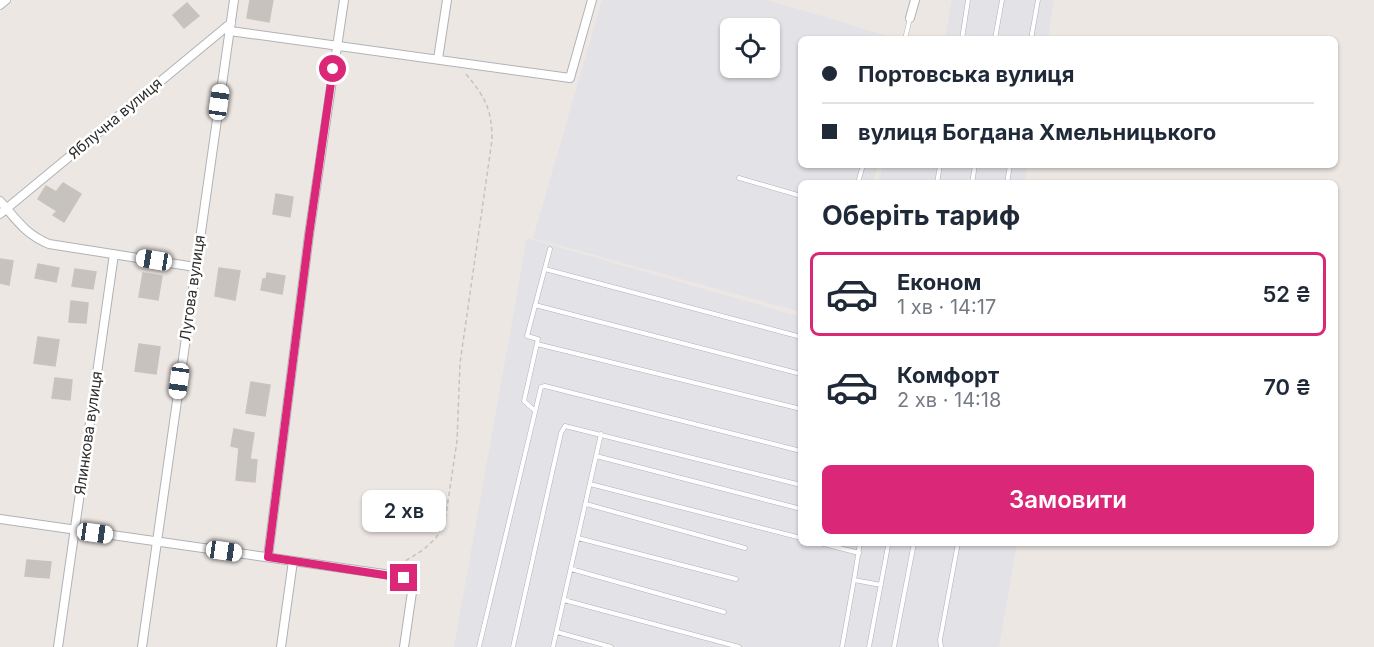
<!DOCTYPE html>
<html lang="uk">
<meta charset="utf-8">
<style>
:root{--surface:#fff;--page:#f6f6f7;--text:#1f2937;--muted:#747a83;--line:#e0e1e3;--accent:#db2777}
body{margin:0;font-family:Inter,sans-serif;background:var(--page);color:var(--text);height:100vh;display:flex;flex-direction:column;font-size:22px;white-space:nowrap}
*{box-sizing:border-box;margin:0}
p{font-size:20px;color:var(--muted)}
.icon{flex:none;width:33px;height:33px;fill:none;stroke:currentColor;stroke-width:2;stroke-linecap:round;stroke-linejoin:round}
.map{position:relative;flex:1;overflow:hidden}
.panel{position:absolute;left:798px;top:180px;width:540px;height:366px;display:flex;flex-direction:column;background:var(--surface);border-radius:9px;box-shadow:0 2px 4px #0004}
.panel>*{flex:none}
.banner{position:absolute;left:798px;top:36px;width:540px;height:132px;border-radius:9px;box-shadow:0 2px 4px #0004;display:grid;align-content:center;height:132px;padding:0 24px;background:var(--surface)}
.buttons{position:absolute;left:720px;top:18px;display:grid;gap:12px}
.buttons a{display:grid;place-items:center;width:60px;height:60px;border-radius:9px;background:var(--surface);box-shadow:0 2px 4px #0004;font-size:30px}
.end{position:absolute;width:27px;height:27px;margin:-14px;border:8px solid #db2777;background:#fff;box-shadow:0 0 0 3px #fff}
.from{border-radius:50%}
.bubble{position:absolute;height:42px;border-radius:9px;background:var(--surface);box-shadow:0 2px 4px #0004;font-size:20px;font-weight:600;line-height:42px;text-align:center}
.car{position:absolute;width:18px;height:36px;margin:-18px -9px;border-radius:8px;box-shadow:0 0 4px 2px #0007;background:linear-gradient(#fff 24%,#345 0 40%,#fff 0 76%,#345 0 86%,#fff 0)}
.banner b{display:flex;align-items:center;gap:21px;height:57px;font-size:22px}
.banner b+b{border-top:2px solid var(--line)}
.banner i{width:15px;height:15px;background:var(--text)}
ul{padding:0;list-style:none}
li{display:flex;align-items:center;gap:18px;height:84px;margin:0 12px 9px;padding:0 12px;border:3px solid transparent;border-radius:9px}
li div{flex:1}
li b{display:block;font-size:22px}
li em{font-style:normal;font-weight:600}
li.current{border-color:var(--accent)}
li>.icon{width:54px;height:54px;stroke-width:1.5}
h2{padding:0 24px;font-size:27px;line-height:72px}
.button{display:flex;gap:12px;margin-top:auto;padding:12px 24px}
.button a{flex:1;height:69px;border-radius:9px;background:var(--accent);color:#fff;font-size:24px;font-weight:600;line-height:69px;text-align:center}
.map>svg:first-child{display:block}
</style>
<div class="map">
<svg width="1374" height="647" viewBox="0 0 1374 647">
<rect width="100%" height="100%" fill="#ede7e3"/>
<path fill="#e3e2e7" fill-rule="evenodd" d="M602,0h166l130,39h-97v126h77l-5,18h-72v129l-268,-74zM730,28h40v40h-40z
M952,0h102l-6,39h-103z
M883,165h144l-2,18h-147z
M527,238l274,79v226h216l-18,104h-545z"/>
<path fill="#c6c2bd" stroke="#c9c3bc" stroke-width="1.5" d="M250,0h23l-4,22 -22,-4z
M187,3l12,13 -15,12 -11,-13z
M63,183l18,11 -17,28 -11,-7 4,-4 -19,-12 8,-13 10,6z
M276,194l17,3 -3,20 -17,-3z
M0,259l13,2 -4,24 -9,-2z
M38,264l21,4 -3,14 -21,-4z
M219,268l21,3 -5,29 -20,-4z
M75,269l21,3 -3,17 -21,-3z
M143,273l19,3 -4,24 -19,-3z
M267,273l18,3 -3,18 -21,-4 2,-11h3z
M71,301l17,2 -2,20 -17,-1z
M38,337l21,3 -4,26 -21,-3z
M139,344l21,3 -4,27 -21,-3z
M55,378l17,2 -2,20 -18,-2z
M251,382l19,3 -5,31 -19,-3z
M234,429l20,4 -4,26 7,1 -2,22 -19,-2 3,-32 -8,-2z
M27,560l24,2 -2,16 -24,-2z"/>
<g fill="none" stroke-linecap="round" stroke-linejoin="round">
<defs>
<path id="service" d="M905,39l5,-21
M962,39l6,-39
M995,39l7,-39
M1031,39l7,-39
M739,178l62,18
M858,183l5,-18
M937,183l3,-18
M972,183l3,-18
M1007,183l3,-18
M545,269l256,68
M535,305l266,69
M537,344l264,65
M534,410l-10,-9 14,-62 -11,-3 23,-87
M596,456l205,53
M590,484l211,54
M586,504l159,44
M578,538l158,41
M820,543l39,10
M860,543l-6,37 27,5
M571,569l153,43
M564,600l175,47
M557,632l54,15
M479,647l62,-260 4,-1 256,65
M513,647l48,-214 4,-7 236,59
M553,647l48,-213
M842,647l12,-67
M869,647l19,-101
M894,647l20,-104
M941,647l-1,-7 18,-97"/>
<path id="minor" d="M0,5l6,-5
M910,18l5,-18
M230,31l340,47 22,-78
M438,59l9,-59
M0,201c17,19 25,33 49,43l146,23
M0,214l231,-191
M0,519l398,57 10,5 4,11 -8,55
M268,557l41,-322 35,-235
M58,647l56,-393
M142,647l92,-647
M281,647l12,-86"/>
</defs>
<use href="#service" stroke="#afb2b8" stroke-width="5"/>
<use href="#minor" stroke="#afb2b8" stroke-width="10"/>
<path stroke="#c4c4c4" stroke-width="1.5" stroke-dasharray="4.5 3" stroke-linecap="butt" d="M401,566l1,-3 21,-13 13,-12 9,-17 12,-80 3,-78 32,-223c0,-31 -7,-43 -26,-66"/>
<use href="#service" stroke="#fff" stroke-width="4"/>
<use href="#minor" stroke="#fff" stroke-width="8"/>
</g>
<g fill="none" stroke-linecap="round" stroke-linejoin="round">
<path stroke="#db2777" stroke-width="8" d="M333,69l-24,166 -41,322 136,21"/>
</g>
<g text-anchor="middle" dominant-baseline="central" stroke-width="5" stroke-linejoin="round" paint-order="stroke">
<g font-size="15" fill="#2e2e2e" stroke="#fff">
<text transform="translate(115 118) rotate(-40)">Яблучна вулиця</text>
<text transform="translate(192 288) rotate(-82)">Лугова вулиця</text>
<text transform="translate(88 433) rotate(-82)">Ялинкова вулиця</text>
</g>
</g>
</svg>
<div class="buttons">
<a><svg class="icon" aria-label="locate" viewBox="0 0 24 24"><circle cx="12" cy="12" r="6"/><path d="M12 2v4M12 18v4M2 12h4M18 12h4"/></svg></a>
</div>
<i class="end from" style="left:333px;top:69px"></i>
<i class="end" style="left:404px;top:578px"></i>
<div class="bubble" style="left:362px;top:490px;width:84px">2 хв</div>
<i class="car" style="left:219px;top:102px;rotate:8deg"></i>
<i class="car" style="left:154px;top:260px;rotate:279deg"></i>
<i class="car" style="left:179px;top:381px;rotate:188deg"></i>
<i class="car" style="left:95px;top:533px;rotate:98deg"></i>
<i class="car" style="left:224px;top:551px;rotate:98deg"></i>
<div class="banner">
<b><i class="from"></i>Портовська вулиця</b>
<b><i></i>вулиця Богдана Хмельницького</b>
</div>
<section class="panel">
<h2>Оберіть тариф</h2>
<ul>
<li class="current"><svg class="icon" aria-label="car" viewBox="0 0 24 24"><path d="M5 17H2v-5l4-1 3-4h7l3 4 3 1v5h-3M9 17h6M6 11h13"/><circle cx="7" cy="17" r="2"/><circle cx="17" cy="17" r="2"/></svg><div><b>Економ</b><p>1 хв · 14:17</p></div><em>52 ₴</em></li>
<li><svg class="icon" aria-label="car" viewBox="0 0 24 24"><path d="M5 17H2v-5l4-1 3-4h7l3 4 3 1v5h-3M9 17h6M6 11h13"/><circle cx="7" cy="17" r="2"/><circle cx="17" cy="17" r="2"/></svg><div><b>Комфорт</b><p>2 хв · 14:18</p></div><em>70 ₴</em></li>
</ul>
<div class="button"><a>Замовити</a></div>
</section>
</div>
